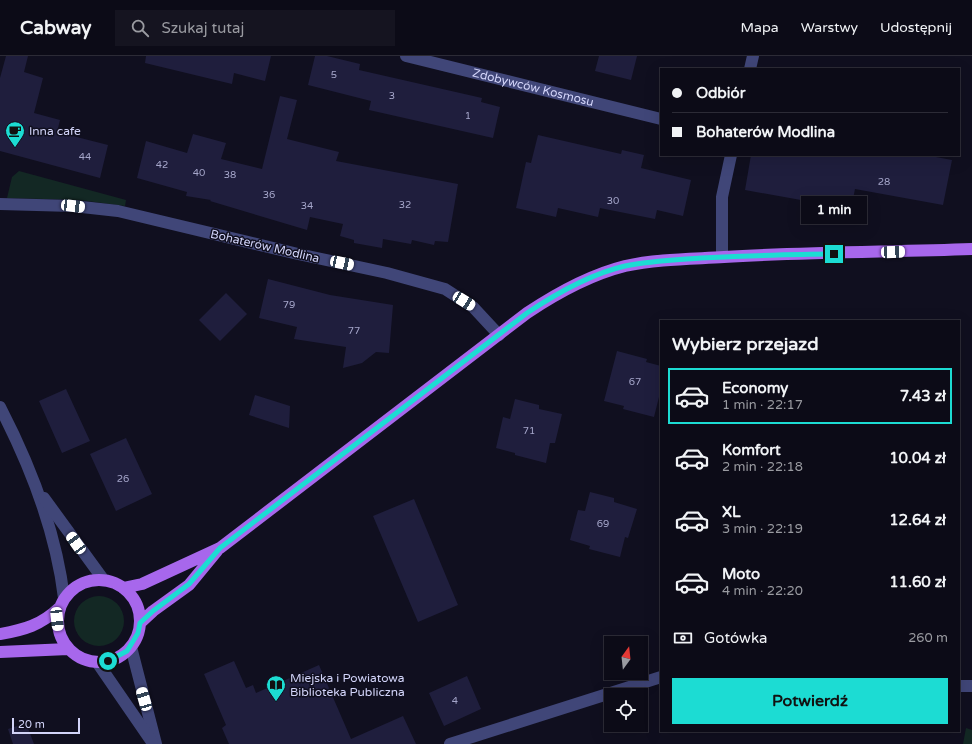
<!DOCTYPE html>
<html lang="pl">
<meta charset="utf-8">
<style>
:root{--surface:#0c0b17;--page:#151420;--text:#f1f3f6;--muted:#9a9ba1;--line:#2c2b36;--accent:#1cdcd3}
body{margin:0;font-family:"Varela Round",sans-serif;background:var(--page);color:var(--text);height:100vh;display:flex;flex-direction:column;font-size:15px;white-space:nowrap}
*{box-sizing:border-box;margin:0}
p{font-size:13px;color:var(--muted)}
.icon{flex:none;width:22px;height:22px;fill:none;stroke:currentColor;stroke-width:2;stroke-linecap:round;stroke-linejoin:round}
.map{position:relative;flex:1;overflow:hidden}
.panel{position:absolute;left:660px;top:264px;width:300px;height:412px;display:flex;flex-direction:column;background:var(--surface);border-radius:0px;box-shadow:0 4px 16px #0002,0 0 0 1px var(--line)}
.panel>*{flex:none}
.guide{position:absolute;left:660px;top:12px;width:300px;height:88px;border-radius:0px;box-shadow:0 4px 16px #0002,0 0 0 1px var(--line);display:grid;align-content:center;height:88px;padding:0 12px;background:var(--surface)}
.needle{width:26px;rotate:15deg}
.controls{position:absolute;left:604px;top:580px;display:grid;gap:8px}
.controls a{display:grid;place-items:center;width:44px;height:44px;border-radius:0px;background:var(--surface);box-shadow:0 4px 16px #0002,0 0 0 1px var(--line);font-size:20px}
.scale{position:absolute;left:12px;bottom:10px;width:68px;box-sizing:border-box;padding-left:4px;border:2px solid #d2d4f9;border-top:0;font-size:11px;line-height:14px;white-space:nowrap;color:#d2d4f9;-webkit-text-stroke:3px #100f1f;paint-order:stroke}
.end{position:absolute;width:18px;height:18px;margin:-9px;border:5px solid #1cdcd3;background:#111;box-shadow:0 0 0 2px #111}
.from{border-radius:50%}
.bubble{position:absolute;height:28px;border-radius:0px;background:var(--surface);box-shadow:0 4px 16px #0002,0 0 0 1px var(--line);font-size:13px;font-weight:800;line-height:28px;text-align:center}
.car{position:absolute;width:12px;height:24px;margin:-12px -6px;border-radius:5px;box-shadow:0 0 3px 1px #0007;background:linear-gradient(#fff 24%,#345 0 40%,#fff 0 76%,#345 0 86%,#fff 0)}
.guide b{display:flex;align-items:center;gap:14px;height:38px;font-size:15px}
.guide b+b{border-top:1px solid var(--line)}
.guide i{width:10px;height:10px;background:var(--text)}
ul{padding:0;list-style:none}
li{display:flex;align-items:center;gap:12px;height:56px;margin:0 8px 6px;padding:0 4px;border:2px solid transparent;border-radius:0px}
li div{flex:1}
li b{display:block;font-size:15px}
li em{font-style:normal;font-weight:800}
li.current{border-color:var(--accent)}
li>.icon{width:36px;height:36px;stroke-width:1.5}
h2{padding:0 12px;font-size:18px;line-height:48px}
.pay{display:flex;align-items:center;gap:10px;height:44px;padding:0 12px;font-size:15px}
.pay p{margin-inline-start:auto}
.button{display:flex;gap:8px;margin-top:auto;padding:8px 12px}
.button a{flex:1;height:46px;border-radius:0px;background:var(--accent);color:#111;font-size:16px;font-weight:800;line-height:46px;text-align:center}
header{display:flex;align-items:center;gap:24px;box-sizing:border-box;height:56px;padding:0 20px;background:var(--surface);border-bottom:1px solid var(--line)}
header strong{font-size:19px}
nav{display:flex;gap:22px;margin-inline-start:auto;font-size:14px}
.search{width:280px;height:36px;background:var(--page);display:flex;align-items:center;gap:10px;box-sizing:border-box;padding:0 14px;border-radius:0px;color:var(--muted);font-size:15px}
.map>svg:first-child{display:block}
</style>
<header>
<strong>Cabway</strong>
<div class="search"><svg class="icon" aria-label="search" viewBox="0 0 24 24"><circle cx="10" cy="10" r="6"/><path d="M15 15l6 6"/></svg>Szukaj tutaj</div>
<nav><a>Mapa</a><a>Warstwy</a><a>Udostępnij</a></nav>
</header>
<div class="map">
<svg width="972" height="688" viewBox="0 0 972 688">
<rect width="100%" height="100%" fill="#100f1f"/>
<path fill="#132824" d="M19,115l107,29 -1,6 -45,-6 -73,-2 5,-21z
M74 565a25 25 0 1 1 50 0a25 25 0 1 1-50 0Z
M966,672l6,2v14h-9z"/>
<path fill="#1f1e3d" d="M6,0h22l-4,16 19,6 -9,35 26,7 -3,12 51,13 -8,33 -100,-27v-73z
M146,0h125l-6,25 -31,-8 -2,11 -87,-21z
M315,0h12l33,8 -1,6 123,28 -1,4 19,5 -7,31 -124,-28 2,-9 -63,-16z
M599,0h38l-6,24 -36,-9z
M280,40l17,4 -10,39 52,13 -3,9 122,23 -10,58 -13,-1 -1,4 -22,-5 -1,4 -28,-5 -1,9 -28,-5v-3l-14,-4 3,-12 -33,-7 -3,13 -97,-29 1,-1 -25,-4 1,-4 -50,-14 9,-37 41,12 6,-19 33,9 -5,16 41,10z
M538,79l83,19 1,-4 22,5 -3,13 50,12 -8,36 -26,-6 -2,9 -55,-11 -2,9 -40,-9 -2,9 -40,-9 10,-46 5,1z
M751,99h174l27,5 -9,45 -88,-16 -4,20 -106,-19z
M268,223l62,16 63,10 -4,48 -13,-1 -14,11 -19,5 3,-21 -52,-8 3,-12 -38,-9z
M226,237l21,21 -27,27 -21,-21z
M617,295l30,8 -1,3 15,4v23l-7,28 -31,-8 1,-3 -20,-5z
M66,333l24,52 -28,12 -23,-52z
M255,339l35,11 -1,22 -40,-13z
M515,343l24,6v4l23,5 -7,29h-5l-4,20 -31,-8v-2l-19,-5 7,-31 7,2z
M126,382l26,56 -36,17 -26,-57z
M590,436l24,6v4l23,7 -9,29 -3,-1 -5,20 -31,-8 1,-3 -20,-6 8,-30 7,1z
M414,443l44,106 -40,17 -45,-106z
M234,605l12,27 7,-3 3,8 63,-28 32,74 52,-23 13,28h-187l-7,-16 4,-3 -22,-51z
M467,620l14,33 -37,17 -15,-33z
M26,667l8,21h-21l-5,-15z"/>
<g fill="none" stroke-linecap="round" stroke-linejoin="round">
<g stroke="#404678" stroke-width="12">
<path id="s1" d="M406,0l255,63"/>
<path d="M750,13l3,-13"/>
<path d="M0,148l73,2 45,5 180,43 89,19 58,16 28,18 26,28"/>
<path d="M722,201v-60l9,-42"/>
<path d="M0,351c31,60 56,124 64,191"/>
<path d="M44,442l59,81"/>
<path d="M131,591l25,97"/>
<path d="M97,606l55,80"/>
<path d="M959,630h13"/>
<path d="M450,688l211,-67"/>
</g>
<path stroke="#a767ec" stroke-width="12" d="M58 565a41 41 0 1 1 82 0a41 41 0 1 1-82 0Z
M123,532l19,-4 78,-36 307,-235c30,-20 62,-38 98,-47 32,-7 66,-7 99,-9 83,-5 165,-5 248,-8
M140,567l13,-12 36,-26 28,-34
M0,578c24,-4 41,-9 59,-26
M0,596l68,-3"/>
</g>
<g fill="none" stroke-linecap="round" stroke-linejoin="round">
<path stroke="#1cdcd3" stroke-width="5" d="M108,605l19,-10 11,-18 2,-10 13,-12 36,-27 31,-36 307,-235c30,-20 63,-39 98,-47 25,-5 50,-6 76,-8 44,-2 89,-4 133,-4"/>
</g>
<defs>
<symbol id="cafe-pin" viewBox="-11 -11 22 30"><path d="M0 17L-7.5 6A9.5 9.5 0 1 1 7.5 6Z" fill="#1cdcd3" stroke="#100f1f"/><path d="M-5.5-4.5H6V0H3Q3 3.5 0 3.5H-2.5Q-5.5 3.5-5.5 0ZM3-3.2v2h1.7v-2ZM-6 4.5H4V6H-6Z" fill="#111"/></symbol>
<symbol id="library-pin" viewBox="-11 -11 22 30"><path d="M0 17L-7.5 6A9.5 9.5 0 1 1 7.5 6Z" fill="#1cdcd3" stroke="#100f1f"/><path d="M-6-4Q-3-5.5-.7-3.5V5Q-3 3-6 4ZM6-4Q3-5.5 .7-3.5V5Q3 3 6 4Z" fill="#111"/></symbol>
</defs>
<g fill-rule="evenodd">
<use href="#cafe-pin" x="4" y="64" width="22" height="30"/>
<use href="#library-pin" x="265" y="618" width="22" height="30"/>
</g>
<g text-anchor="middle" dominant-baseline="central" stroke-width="3" stroke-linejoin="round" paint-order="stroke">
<g font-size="10" fill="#a5a6ca">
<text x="334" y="19">5</text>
<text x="392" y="40">3</text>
<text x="468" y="60">1</text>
<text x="85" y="101">44</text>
<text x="162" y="109">42</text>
<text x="199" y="117">40</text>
<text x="230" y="119">38</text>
<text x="884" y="126">28</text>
<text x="269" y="139">36</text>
<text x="613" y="145">30</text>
<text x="405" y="149">32</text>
<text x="307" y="150">34</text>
<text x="289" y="249">79</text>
<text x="354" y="275">77</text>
<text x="635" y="326">67</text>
<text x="529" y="375">71</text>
<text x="123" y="423">26</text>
<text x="603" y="468">69</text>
<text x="455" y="645">4</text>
</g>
<g font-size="12" fill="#d2d4f9" stroke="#100f1f">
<text stroke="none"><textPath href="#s1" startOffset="131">Zdobywców Kosmosu</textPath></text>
<text transform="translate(265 190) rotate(13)">Bohaterów Modlina</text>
</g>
<g font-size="12" fill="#d2d4f9" stroke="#100f1f" text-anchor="start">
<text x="29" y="75">Inna cafe</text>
<text x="290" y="622">Miejska i Powiatowa<tspan x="290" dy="14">Biblioteka Publiczna</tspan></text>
</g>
</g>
</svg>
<div class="controls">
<a><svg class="needle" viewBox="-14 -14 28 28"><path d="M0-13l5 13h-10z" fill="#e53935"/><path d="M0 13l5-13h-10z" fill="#9a9ba1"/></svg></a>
<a><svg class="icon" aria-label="locate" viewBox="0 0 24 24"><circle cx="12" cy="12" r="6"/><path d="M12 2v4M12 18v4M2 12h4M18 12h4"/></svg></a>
</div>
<div class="scale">20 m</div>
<i class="end from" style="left:108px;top:605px"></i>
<i class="end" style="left:834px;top:198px"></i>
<div class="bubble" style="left:801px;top:140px;width:66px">1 min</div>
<i class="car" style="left:73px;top:150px;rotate:97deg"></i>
<i class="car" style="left:893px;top:196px;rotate:88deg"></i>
<i class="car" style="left:342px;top:207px;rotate:102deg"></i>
<i class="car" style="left:464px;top:245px;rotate:122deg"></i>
<i class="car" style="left:76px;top:487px;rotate:324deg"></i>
<i class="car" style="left:57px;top:563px;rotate:174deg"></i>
<i class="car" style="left:144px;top:643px;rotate:344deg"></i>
<div class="guide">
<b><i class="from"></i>Odbiór</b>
<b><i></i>Bohaterów Modlina</b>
</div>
<section class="panel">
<h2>Wybierz przejazd</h2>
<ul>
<li class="current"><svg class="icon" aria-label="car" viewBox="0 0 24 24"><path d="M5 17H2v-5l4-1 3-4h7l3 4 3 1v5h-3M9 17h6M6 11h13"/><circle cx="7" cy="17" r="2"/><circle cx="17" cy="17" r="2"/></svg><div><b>Economy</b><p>1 min · 22:17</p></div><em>7.43 zł</em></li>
<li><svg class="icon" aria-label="car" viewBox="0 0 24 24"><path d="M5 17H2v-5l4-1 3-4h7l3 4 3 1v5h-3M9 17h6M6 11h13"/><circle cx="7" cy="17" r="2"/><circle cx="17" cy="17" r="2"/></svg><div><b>Komfort</b><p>2 min · 22:18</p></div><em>10.04 zł</em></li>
<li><svg class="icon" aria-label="car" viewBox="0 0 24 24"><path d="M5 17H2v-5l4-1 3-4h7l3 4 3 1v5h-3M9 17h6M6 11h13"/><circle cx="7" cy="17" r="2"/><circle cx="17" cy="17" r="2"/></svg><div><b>XL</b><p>3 min · 22:19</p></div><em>12.64 zł</em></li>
<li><svg class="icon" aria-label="car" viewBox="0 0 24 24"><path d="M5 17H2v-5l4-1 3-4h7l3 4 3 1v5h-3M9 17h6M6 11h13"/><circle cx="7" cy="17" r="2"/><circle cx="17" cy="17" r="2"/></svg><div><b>Moto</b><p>4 min · 22:20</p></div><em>11.60 zł</em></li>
</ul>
<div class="pay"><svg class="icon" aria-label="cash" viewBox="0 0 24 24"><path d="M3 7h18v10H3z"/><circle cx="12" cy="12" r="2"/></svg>Gotówka<p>260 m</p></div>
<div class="button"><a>Potwierdź</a></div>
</section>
</div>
